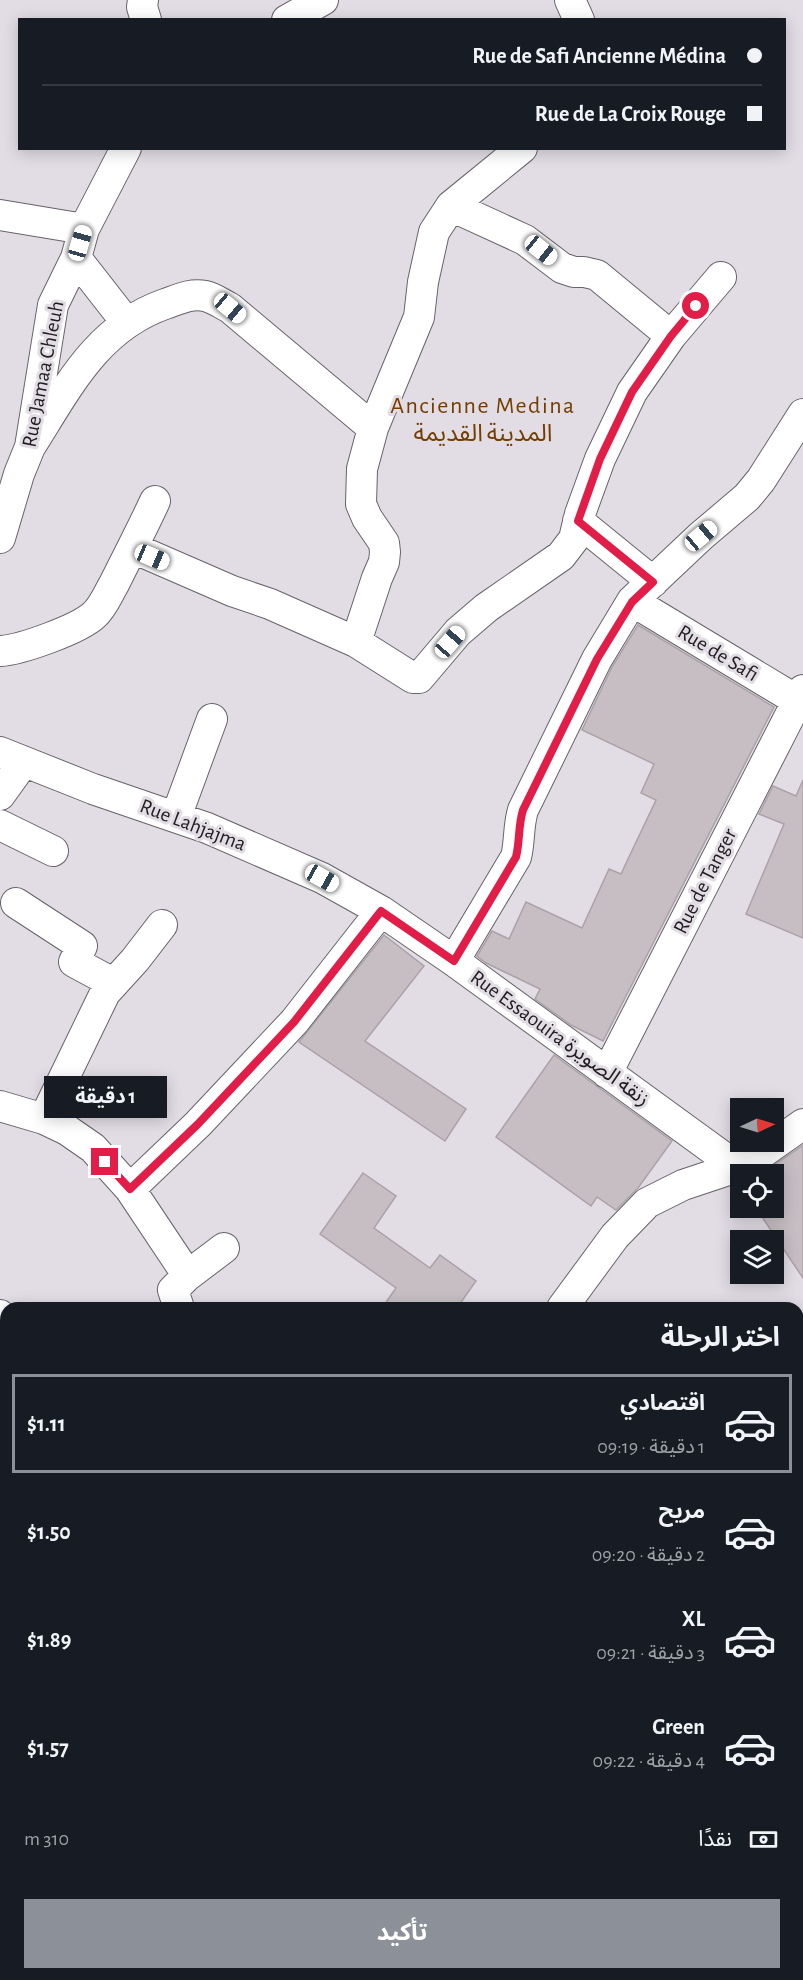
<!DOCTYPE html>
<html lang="ar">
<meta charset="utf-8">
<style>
:root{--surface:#171b24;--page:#242831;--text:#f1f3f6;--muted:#9ea1a6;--line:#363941;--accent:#8c9099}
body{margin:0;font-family:"Alegreya Sans","Noto Sans Arabic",sans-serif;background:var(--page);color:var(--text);direction:rtl;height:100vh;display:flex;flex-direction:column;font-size:22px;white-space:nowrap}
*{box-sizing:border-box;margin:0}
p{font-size:20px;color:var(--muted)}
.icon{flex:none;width:33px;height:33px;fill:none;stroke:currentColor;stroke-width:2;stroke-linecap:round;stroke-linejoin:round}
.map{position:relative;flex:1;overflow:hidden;direction:ltr}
.details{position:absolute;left:0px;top:1302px;width:804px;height:678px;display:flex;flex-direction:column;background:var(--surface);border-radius:18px 18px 0 0;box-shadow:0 3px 15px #0003;direction:rtl}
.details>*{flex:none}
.banner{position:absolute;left:18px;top:18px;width:768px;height:132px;border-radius:0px;box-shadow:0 3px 15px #0003;direction:rtl;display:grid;align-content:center;height:132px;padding:0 24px;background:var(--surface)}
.needle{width:39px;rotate:86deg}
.tools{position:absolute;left:730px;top:1098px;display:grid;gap:12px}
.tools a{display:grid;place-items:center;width:54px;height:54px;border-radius:0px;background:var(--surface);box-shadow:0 3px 15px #0003;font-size:30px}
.end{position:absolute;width:27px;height:27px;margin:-14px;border:8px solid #e11d48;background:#fff;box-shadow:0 0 0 3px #fff}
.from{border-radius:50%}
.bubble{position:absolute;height:42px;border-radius:0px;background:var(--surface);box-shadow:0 3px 15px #0003;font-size:20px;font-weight:700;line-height:42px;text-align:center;direction:rtl}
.car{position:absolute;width:18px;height:36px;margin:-18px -9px;border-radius:8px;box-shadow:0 0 4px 2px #0007;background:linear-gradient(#fff 24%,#345 0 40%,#fff 0 76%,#345 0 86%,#fff 0)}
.banner b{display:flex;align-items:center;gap:21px;height:57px;font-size:22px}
.banner b+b{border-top:2px solid var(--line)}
.banner i{width:15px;height:15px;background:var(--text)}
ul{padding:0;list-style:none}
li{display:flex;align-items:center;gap:18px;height:99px;margin:0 12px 9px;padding:0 12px;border:3px solid transparent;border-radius:0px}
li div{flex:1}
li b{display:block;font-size:22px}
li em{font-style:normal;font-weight:700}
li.active{border-color:var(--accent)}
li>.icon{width:54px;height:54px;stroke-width:1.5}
h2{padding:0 24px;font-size:27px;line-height:72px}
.pay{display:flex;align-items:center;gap:15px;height:66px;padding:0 24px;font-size:22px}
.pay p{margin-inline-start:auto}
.cta{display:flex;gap:12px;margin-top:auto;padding:12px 24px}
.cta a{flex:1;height:69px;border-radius:0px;background:var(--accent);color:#fff;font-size:24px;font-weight:700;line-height:69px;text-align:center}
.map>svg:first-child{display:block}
</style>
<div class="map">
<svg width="803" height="1980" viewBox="0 0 803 1980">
<rect width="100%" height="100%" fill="#e2dce4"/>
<path fill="#c7bec4" stroke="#aba2a8" stroke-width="1.5" d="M638,625l136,82 -171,334 -32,-16 -36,-26 5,-10 -54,-26 -9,-7 15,-25 17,8 17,-37 56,26 27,-59 12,5 7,-15 28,-59 -15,-7 13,-29 -72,-34 30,-63z
M803,780v158l-57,-24 38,-90 -25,-10 14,-28 23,10z
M384,935l40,31 -59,75 101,68 -21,32 -146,-99z
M554,1055l118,86 -34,47 -22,22 -19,-13 -6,9 -95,-69z
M803,1145v133l-47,-70h18v-34h-13z
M363,1173l33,23 -22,32 56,40 10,-13 36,26 -19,27h-75l14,-20 -76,-54z"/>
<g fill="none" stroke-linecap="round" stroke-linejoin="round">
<path stroke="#bbb6bd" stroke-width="33" stroke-dasharray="33 16" stroke-linecap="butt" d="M798,1434l5,-5"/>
<defs>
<path id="minor" d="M143,0l-1,7 4,13
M570,0l9,20
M287,20l36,-20
M451,206l74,34 37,28 12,4h10l13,3 74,61
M0,215l84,14
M76,258l50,64
M30,447c37,-58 66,-119 135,-143 14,-5 26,-11 40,-8 9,2 17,8 25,12l143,120
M578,521l75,61
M0,538l19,-64 11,-27 23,-142 23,-47 8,-29 42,-81
M133,548l99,43 38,13 86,38 57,36h6l39,-46 28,-24 75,-52 13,-17 6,-25 20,-55 32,-67 39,-56 50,-59
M632,601l171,103
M356,642l21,-64 7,-16 1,-10 -1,-9 -17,-25 -6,-14 1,-35 11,-41 46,-111 4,-35 11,-50 17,-26 71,-58
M0,651c21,-1 79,-22 94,-36 9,-8 14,-21 20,-31 14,-28 28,-55 41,-83
M0,752l93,37 114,39 115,50 59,33 73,50 283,206
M0,795l23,-32
M176,817l36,-98
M0,825l53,26
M16,903l66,43 -8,16 39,21
M454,961l62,-104c4,-15 2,-31 7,-47l74,-151 35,-58 69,-65 46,-39 14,-17 42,-66
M607,1073l196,-383
M0,1106l44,13 23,11 26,18 37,41 54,81 3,6 -14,14 6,18
M44,1119l61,-126 30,-33 27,-35
M130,1189l68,-65 96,-102 87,-111
M187,1276l37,-28
M562,1308l53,-72 32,-33 36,-18 54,-18 18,-9 48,-34
M0,1315l6,5
M0,1518l6,-3
M798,1572l5,-13
M798,1657l5,-5
M0,1889l6,7
M83,1974v6
M303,1980l1,-6
M672,1980l5,-6
M743,1980l60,-4"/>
<path id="major" d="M798,1398l5,-4
M798,1455l5,-4
M513,1980l1,-6
M556,1980l1,-6"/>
</defs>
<use href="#minor" stroke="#68626a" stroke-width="32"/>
<use href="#major" stroke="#756792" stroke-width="34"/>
<use href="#minor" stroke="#fff" stroke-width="30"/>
<use href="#major" stroke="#c8bce2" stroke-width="33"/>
</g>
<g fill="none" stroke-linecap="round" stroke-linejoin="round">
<path stroke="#e11d48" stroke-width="8" d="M105,1162l25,27 68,-65 96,-102 87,-111 73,50 62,-104c4,-16 2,-31 7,-47l74,-151 35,-57 21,-20 -75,-61 22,-62 32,-67 39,-56 25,-30"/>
</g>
<g text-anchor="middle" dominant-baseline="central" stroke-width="6" stroke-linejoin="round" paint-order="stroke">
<g font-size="21" fill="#1f1d20" stroke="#e2dce4">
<text transform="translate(43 374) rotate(-79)">Rue Jamaa Chleuh</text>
<text transform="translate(718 653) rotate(31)">Rue de Safi</text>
<text transform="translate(193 825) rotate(21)">Rue Lahjajma</text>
<text transform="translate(705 881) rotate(-63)">Rue de Tanger</text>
<text transform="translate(560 1038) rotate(36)">Rue Essaouira زنقة الصويرة</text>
</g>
<g font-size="24" letter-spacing="1.5" fill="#743d01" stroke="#e2dce4">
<text x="483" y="406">Ancienne Medina<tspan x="483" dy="28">المدينة القديمة</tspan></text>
</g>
</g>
</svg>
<div class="tools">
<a><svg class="needle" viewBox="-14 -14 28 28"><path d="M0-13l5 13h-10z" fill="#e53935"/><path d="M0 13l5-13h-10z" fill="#9ea1a6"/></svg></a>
<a><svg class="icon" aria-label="locate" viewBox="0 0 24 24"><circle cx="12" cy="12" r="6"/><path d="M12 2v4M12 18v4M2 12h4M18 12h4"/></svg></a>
<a><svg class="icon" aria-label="layers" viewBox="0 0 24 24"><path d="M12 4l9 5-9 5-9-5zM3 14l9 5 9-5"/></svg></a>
</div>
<i class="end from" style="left:696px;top:306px"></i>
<i class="end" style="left:105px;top:1162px"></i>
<div class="bubble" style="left:44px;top:1076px;width:123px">1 دقيقة</div>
<i class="car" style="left:80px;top:243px;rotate:16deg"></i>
<i class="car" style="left:541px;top:250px;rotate:129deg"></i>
<i class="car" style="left:230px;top:308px;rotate:130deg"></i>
<i class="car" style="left:701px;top:536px;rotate:50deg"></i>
<i class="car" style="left:152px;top:557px;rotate:113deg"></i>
<i class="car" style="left:450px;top:642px;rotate:41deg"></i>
<i class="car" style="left:322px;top:878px;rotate:119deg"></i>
<div class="banner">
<b><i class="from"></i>Rue de Safi Ancienne Médina</b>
<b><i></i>Rue de La Croix Rouge</b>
</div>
<section class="details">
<h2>اختر الرحلة</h2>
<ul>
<li class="active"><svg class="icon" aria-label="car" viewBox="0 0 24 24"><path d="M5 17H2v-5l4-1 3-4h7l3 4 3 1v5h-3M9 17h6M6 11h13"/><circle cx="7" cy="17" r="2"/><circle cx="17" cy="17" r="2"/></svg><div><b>اقتصادي</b><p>1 دقيقة · 09:19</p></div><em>$1.11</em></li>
<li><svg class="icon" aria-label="car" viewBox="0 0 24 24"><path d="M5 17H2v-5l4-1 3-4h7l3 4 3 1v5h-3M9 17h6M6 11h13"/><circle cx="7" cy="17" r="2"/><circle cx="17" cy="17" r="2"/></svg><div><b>مريح</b><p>2 دقيقة · 09:20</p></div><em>$1.50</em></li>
<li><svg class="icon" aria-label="car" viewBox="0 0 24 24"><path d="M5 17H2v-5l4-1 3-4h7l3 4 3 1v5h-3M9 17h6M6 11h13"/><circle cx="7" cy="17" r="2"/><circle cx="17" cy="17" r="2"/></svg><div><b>XL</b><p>3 دقيقة · 09:21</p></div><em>$1.89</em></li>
<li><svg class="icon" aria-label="car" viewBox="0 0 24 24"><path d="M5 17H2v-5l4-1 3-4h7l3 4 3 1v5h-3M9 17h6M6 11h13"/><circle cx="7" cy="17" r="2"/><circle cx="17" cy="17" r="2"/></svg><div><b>Green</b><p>4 دقيقة · 09:22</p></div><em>$1.57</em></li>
</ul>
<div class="pay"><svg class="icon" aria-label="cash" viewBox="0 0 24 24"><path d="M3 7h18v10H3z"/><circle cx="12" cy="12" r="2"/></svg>نقدًا<p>310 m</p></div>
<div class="cta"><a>تأكيد</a></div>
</section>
</div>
